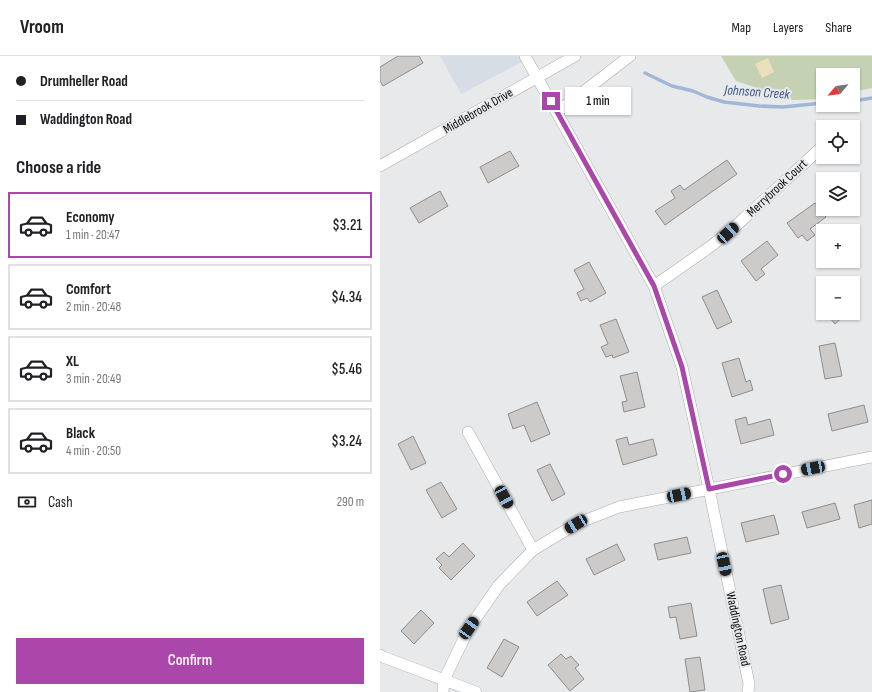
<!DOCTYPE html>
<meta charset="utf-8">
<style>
:root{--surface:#fff;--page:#f6f6f6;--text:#202124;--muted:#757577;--line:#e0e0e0;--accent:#ab46ab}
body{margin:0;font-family:"Sofia Sans Condensed",sans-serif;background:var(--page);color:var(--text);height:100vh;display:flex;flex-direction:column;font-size:15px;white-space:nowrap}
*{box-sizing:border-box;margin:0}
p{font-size:13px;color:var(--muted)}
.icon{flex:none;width:22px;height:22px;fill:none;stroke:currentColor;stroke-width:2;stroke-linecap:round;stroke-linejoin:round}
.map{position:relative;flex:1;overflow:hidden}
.panel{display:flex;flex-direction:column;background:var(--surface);width:380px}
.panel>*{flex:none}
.guide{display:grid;align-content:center;height:88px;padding:0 16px;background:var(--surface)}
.needle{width:26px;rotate:241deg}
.controls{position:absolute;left:436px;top:12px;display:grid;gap:8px}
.controls a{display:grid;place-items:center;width:44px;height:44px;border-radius:0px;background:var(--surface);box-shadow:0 1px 3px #0004;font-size:20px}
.end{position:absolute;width:18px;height:18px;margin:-9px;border:5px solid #ab46ab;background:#fff;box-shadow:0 0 0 2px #fff}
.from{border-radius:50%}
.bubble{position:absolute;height:28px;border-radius:0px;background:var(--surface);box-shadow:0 1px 3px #0004;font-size:13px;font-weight:600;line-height:28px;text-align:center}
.car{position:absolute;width:12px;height:24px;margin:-12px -6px;border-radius:5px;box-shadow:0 0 3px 1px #0007;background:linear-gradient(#222 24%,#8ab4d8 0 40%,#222 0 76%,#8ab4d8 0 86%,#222 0)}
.guide b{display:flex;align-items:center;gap:14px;height:38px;font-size:15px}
.guide b+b{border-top:1px solid var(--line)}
.guide i{width:10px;height:10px;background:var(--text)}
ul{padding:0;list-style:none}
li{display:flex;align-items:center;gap:12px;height:66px;margin:0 8px 6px;padding:0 8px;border:2px solid var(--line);border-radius:0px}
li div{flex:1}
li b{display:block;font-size:15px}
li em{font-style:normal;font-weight:600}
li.active{border-color:var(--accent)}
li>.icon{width:36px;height:36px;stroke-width:1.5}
h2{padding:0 16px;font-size:18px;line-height:48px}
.pay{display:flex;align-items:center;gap:10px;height:44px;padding:0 16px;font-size:15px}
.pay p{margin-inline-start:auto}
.cta{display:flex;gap:8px;margin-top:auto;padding:8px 16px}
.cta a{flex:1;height:46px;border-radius:0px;background:var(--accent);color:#fff;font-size:16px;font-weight:600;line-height:46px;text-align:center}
header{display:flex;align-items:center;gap:24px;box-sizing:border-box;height:56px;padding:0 20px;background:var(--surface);border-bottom:1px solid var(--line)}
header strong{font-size:19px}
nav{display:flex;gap:22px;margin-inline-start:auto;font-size:14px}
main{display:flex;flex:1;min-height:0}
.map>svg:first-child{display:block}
</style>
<header>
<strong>Vroom</strong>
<nav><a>Map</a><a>Layers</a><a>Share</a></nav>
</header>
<main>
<section class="panel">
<div class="guide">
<b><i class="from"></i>Drumheller Road</b>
<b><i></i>Waddington Road</b>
</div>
<h2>Choose a ride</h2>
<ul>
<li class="active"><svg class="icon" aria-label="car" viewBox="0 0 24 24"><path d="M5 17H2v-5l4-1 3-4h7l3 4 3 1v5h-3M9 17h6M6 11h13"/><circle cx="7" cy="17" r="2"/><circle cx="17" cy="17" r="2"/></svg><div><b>Economy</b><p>1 min · 20:47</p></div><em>$3.21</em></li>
<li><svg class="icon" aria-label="car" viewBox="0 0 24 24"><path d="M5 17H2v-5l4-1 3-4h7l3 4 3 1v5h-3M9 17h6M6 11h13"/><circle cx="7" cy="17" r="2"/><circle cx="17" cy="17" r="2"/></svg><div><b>Comfort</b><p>2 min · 20:48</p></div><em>$4.34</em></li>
<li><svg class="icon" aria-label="car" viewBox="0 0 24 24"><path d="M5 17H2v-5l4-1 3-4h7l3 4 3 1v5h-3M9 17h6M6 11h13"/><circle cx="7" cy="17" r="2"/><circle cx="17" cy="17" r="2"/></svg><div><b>XL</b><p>3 min · 20:49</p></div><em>$5.46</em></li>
<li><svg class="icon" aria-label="car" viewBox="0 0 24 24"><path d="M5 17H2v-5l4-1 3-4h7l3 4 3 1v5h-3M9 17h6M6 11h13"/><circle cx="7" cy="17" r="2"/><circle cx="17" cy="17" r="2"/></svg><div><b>Black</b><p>4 min · 20:50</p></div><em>$3.24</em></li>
</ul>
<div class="pay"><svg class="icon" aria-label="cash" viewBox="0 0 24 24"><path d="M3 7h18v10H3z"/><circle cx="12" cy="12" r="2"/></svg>Cash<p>290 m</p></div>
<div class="cta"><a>Confirm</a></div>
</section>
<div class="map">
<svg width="492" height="636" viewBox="0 0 492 636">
<rect width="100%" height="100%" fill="#e8e9eb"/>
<path fill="#d6dde5" d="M60,0h93l-72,38z"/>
<path fill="#c4d2b3" d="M341,0h151v32l-19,4v-17h-30v24l-30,1 -57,-19z"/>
<path fill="#eae0bb" d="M388,2l6,14 -12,6 -7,-14z"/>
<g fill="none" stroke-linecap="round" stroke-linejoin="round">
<path stroke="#a2b6d6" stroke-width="3.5" d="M265,17l27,13 21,5 14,6 17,5 35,4 24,1 40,-4
M473,45l19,-3"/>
</g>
<path fill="#cdcbca" stroke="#8f8d8c" d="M18,0h21l4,7 -40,23 -3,-5v-14z
M130,95l9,15 -31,17 -8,-16z
M347,104l10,14 -72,51 -10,-14 20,-13 -4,-7 9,-6 4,5z
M60,135l8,15 -29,17 -9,-15z
M435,147l11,14 -16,12 5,6 -8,6 -5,-6 -4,3 -11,-15z
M387,185l11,14 -17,14 4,5 -9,7 -15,-20z
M209,206l17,31 -16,9 -3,-4 -6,3 -4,-8 7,-4 -10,-19z
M337,234l15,32 -15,7 -15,-32z
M446,257h21l-12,11z
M236,263l13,33 -16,6 -1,-3 -6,2 -5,-10 7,-3 -8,-19z
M455,287l7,33 -17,3 -6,-33z
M359,302l7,24 4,-2 3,10 -21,7 -10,-34z
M257,316l8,35 -21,5 -2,-10 5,-1 -7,-25z
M157,346l13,32 -19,8 -7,-17 -11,4 -5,-15z
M484,349l4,17 -36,9 -4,-17z
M366,361l2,8 22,-6 4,16 -33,9 -6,-24z
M33,380l13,27 -15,7 -13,-26z
M247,381l2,8 24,-6 4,16 -34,10 -7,-25z
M170,408l15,30 -13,7 -15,-31z
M61,426l16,27 -15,9 -16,-28z
M492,444v24l-13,4 -5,-23z
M455,447l5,16 -33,9 -5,-16z
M394,459l5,19 -33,8 -5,-19z
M307,481l4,16 -33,7 -4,-16z
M83,487l12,13 -24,24 -12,-12 3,-3 -6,-6 8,-7 5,5z
M237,488l8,16 -31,15 -8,-16z
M177,525l11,14 -31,21 -10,-14z
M401,529l8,34 -18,5 -8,-35z
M311,547l6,33 -17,3 -4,-22 -6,1 -2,-11z
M41,554l13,13 -20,21 -13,-13z
M124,583l15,8 -17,30 -15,-9z
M181,598l5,5 5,-3 8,9 -4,3 9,11 -14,12 -22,-26z
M320,601l5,33 -15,2 -5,-33z"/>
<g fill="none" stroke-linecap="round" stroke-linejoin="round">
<defs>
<path id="minor" d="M145,0l129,230 28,81 27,122 40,195 -1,8
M177,56l73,-56
M0,110l195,-110
M274,230l53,-37 21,-16 95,-87
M88,376l65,118
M0,599l3,2 93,35
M63,636l1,-12 25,-52 30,-43 34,-35 43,-26 43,-17 253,-50"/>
</defs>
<use href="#minor" stroke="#aaabad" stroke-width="12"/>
<use href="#minor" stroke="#fff" stroke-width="11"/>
</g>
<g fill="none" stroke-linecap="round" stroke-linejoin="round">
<path stroke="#ab46ab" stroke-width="5" d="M171,45l103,185 28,81 27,122 74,-15"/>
</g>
<g text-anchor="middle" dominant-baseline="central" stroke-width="4" stroke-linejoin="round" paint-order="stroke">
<g font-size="13" fill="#0d0e0e" stroke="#e8e9eb">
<text transform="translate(98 55) rotate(-30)">Middlebrook Drive</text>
<text transform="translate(397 132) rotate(-43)">Merrybrook Court</text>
<text transform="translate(358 573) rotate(78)">Waddington Road</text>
</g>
<g font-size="14" font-style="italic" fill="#3b5683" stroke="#e8e9eb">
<text transform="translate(377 36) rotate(4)">Johnson Creek</text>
</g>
</g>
</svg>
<div class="controls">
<a><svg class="needle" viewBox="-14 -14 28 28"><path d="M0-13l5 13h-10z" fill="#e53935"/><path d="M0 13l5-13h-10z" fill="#757577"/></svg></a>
<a><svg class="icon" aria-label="locate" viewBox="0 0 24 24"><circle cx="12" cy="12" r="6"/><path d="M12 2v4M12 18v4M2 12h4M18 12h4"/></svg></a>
<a><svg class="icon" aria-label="layers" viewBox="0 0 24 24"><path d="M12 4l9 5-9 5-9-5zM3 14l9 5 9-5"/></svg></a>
<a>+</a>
<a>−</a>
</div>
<i class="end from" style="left:403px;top:418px"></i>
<i class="end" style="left:171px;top:45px"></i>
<div class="bubble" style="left:185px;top:31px;width:66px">1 min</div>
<i class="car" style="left:348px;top:177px;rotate:48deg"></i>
<i class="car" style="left:433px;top:412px;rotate:259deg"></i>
<i class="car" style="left:299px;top:439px;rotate:78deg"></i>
<i class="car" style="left:124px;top:441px;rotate:151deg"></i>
<i class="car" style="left:196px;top:468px;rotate:239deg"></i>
<i class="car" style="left:344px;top:508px;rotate:168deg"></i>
<i class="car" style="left:89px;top:572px;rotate:35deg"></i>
</div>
</main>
